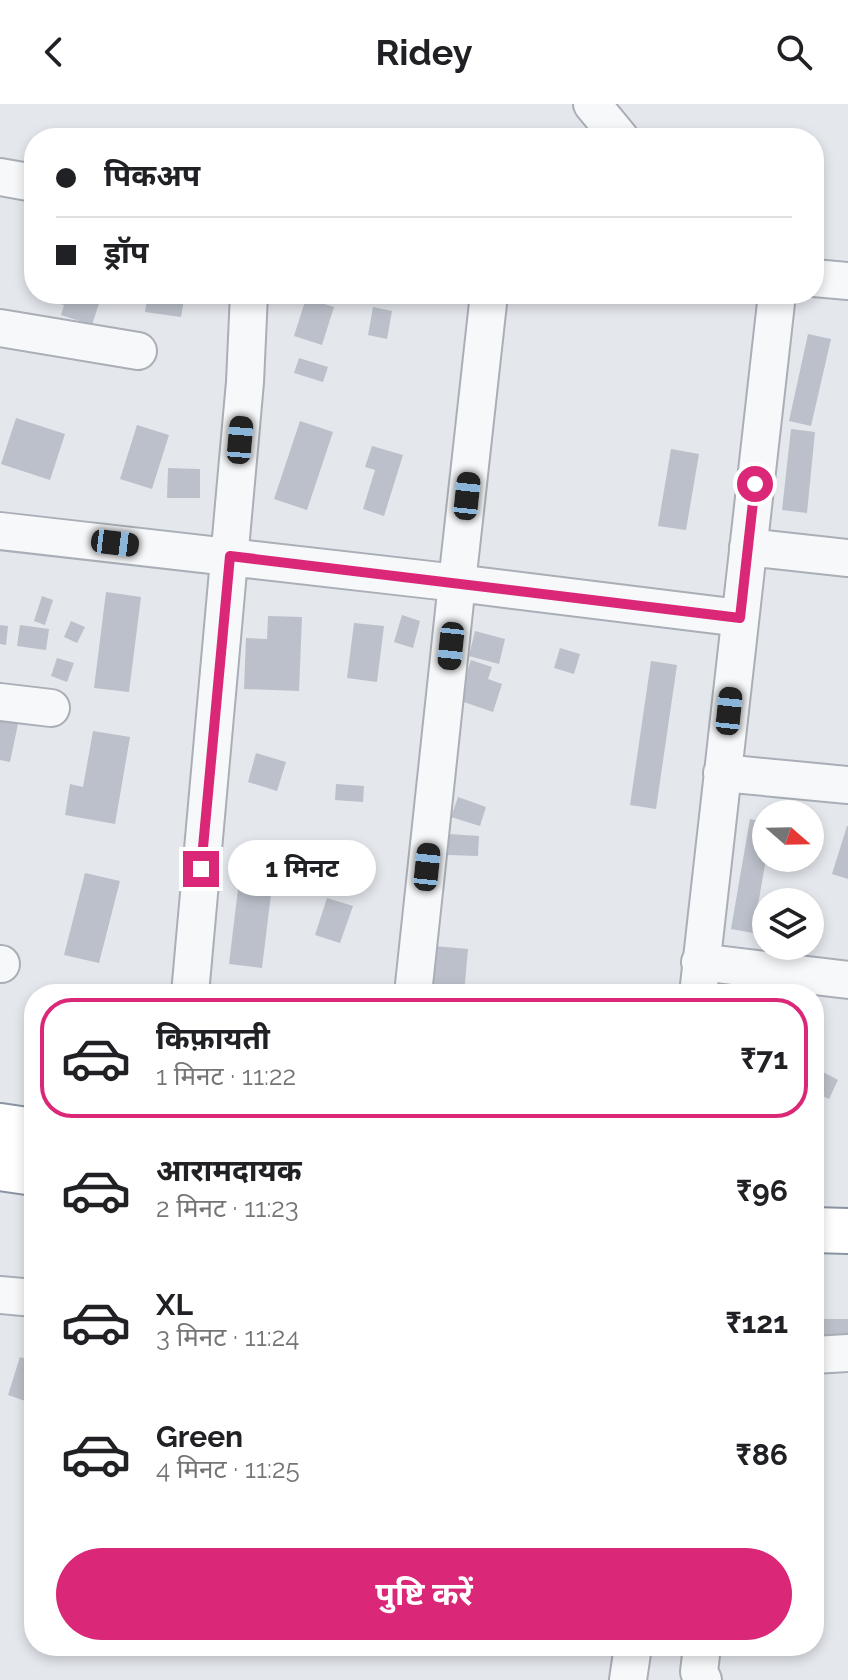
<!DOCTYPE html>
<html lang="hi">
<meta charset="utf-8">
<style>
:root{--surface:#fff;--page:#f2f2f2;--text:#202124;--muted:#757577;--line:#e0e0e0;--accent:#db2777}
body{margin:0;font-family:Raleway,"Noto Sans Devanagari",sans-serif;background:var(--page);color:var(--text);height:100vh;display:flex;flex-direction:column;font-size:30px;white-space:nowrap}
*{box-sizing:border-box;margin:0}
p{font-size:26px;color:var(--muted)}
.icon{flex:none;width:44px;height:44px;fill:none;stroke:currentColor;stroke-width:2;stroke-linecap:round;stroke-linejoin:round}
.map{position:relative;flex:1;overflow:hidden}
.sheet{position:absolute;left:24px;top:880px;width:800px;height:672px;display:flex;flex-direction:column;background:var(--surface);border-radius:32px;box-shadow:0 4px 12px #0003}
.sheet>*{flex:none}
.guide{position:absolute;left:24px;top:24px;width:800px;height:176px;border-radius:32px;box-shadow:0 4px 12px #0003;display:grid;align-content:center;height:176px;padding:0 32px;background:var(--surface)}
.needle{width:52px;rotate:110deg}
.controls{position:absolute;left:752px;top:696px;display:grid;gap:16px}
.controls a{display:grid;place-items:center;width:72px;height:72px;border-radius:50%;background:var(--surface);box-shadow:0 4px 12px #0003;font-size:40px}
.end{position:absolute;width:36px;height:36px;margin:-18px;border:10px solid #db2777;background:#fff;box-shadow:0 0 0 4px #fff}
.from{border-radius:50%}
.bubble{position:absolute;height:56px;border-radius:28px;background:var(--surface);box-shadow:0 4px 12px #0003;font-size:26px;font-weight:700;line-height:56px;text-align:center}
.car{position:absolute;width:24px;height:48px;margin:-24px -12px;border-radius:10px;box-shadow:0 0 6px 2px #0007;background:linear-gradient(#222 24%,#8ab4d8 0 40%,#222 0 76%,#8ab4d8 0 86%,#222 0)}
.guide b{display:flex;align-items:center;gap:28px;height:76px;font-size:30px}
.guide b+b{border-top:2px solid var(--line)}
.guide i{width:20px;height:20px;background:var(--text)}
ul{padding:14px 0 0;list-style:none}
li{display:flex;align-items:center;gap:24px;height:120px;margin:0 16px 12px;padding:0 16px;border:4px solid transparent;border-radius:32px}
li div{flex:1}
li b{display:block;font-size:30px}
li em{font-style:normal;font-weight:700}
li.on{border-color:var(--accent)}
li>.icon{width:72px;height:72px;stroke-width:1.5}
.action{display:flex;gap:16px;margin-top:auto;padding:16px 32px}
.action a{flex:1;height:92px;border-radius:48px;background:var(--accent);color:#fff;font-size:32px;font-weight:700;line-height:92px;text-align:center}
header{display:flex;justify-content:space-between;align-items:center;height:104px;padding:0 32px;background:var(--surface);font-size:36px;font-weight:700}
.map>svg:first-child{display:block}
</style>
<header><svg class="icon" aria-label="back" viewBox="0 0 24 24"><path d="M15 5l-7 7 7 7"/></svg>Ridey<svg class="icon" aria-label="search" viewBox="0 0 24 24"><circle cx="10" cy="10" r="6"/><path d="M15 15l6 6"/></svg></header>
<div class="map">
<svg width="848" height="1576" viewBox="0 0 848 1576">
<rect width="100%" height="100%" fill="#e4e7ec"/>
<path fill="#bbc0ca" d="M50,190h52l-10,31 -31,-10 3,-10 -16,-5z
M148,190h37l-4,23 -36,-5z
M306,194l28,9 -12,38 -28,-9z
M373,203l19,4 -5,28 -19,-4z
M808,230l23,5 -20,87 -22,-5z
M299,254l29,9 -5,15 -29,-9z
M16,314l49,16 -15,46 -49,-16z
M300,317l33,11 -26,78 -33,-11z
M137,321l32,10 -17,54 -32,-10z
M791,325l24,3 -8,81 -25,-3z
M372,342l31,9 -19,61 -21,-7 12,-39 -10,-3z
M671,345l28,5 -13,76 -28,-4z
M168,364l32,1v29h-33z
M106,488l35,5 -12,95 -35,-4z
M42,492l11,4 -8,25 -11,-4z
M402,511l18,6 -7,27 -19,-6z
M268,512l34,1 -3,74 -55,-2 2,-51 21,1z
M71,517l14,6 -8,16 -13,-6z
M354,519l30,3 -7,56 -30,-4z
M0,521l8,1 -2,19 -6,-1z
M20,521l29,4 -3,21 -29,-4z
M475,527l30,8 -6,25 -30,-8z
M560,544l20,6 -6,20 -20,-6z
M57,554l17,5 -7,19 -16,-6z
M471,556l21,7 -4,12 14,5 -9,28 -35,-12z
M651,557l26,4 -21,144 -26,-4z
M0,616l18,4 -8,38 -10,-2z
M93,627l37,6 -15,87 -50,-9 5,-31 13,3z
M256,649l30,9 -9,29 -29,-9z
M336,680l28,2 -1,16 -28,-2z
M458,693l28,10 -6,19 -29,-9z
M750,715l16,3v37l-13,74 -22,-4z
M847,722h1v53l-16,-5z
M449,730l30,2 -1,20 -30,-1z
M85,769l35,8 -21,82 -35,-8z
M238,785l33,5 -9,74 -33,-4z
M327,794l26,8 -13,37 -25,-8z
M434,842l34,3 -4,45h-34z
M823,968l15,8 -9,19 -15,-7z
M814,1215h34v26h-34z
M20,1253l14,5v42l-26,-9z"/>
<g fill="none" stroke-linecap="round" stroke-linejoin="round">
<defs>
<path id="minor" d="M592,0l28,34
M0,73l34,6
M814,174l34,3
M0,224l138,23
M0,427l457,52 32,-289
M748,443l100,11
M0,598l51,6
M722,669l126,12
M700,858l148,18
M0,860h1
M190,890l55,-612 4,-88
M413,890l44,-411 283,35
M698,890l79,-700
M0,1191l34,3
M814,1251l34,-2
M702,1542l-3,26 4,8
M628,1576l5,-34"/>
<path id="highway" d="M0,1022l34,5
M0,1064l34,5
M814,1126l34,1"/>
</defs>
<use href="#minor" stroke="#a9aeb7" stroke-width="40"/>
<use href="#highway" stroke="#8b94a3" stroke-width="48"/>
<use href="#minor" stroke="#f7f8fa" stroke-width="36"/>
<use href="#highway" stroke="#fff" stroke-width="44"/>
</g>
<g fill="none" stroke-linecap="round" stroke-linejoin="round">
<path stroke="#db2777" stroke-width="10" d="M201,765l29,-313 510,62 15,-134"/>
</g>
</svg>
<div class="controls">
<a><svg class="needle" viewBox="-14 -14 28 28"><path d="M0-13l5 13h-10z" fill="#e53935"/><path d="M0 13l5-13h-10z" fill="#757577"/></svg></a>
<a><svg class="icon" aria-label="layers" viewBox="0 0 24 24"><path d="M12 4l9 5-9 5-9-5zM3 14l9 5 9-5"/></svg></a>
</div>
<i class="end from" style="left:755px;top:380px"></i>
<i class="end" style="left:201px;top:765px"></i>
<div class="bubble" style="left:228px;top:736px;width:148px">1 मिनट</div>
<i class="car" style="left:240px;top:336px;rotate:5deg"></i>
<i class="car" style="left:467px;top:392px;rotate:6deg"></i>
<i class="car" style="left:115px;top:439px;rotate:97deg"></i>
<i class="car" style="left:451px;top:542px;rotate:186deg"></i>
<i class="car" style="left:729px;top:607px;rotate:6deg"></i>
<i class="car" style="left:427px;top:763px;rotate:6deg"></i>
<div class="guide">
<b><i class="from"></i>पिकअप</b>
<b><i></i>ड्रॉप</b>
</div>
<section class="sheet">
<ul>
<li class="on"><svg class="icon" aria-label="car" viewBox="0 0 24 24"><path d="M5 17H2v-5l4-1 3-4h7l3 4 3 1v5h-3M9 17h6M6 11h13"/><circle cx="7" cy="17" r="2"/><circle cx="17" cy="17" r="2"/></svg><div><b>किफ़ायती</b><p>1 मिनट · 11:22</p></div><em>₹71</em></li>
<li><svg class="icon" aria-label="car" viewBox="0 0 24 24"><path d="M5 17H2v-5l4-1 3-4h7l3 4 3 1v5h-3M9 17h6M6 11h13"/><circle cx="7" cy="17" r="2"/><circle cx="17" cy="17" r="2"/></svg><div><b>आरामदायक</b><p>2 मिनट · 11:23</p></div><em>₹96</em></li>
<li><svg class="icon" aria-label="car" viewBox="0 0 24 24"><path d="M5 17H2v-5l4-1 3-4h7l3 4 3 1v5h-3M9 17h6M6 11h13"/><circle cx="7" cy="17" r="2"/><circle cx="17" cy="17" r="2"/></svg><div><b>XL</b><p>3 मिनट · 11:24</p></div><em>₹121</em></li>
<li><svg class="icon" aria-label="car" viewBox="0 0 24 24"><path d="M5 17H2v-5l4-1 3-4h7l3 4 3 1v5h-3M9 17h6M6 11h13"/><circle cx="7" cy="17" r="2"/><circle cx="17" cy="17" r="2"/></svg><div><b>Green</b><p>4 मिनट · 11:25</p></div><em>₹86</em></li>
</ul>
<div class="action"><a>पुष्टि करें</a></div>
</section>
</div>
